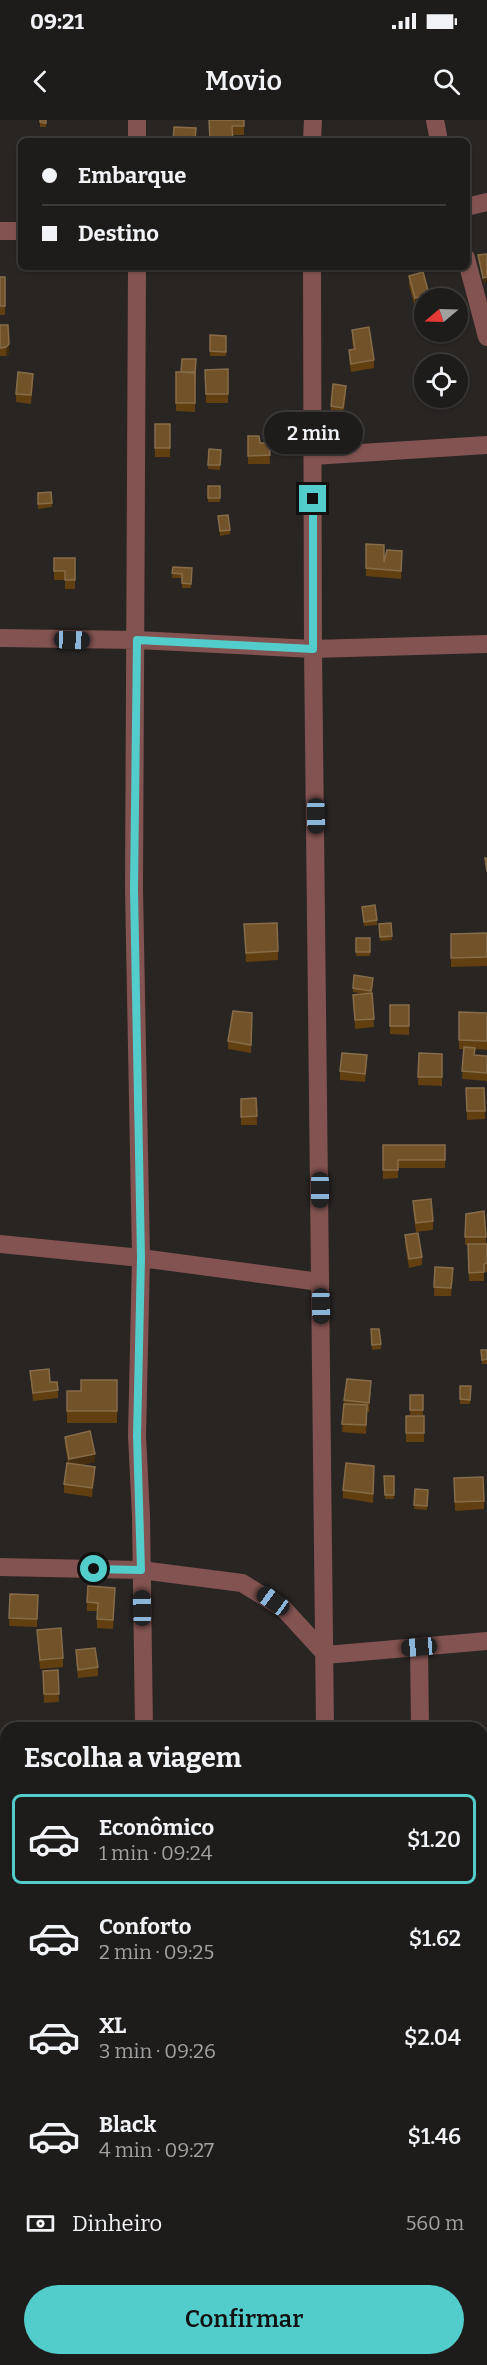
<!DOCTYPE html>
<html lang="pt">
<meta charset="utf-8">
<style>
:root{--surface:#1e1c1a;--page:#2b2927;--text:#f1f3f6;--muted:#a1a1a2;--line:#3c3a39;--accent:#52cdcc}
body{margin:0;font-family:Bitter,serif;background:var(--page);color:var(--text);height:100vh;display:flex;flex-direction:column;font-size:22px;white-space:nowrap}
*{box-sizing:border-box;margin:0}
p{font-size:20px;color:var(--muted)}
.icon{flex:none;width:33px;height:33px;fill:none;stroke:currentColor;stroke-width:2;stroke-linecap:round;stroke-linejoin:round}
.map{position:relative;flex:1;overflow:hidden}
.panel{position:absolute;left:0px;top:1602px;width:488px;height:644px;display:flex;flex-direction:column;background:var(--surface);border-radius:18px 18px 0 0;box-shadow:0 2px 4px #0004,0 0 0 2px var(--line)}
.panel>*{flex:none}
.banner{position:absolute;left:18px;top:18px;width:452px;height:132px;border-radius:9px;box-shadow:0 2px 4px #0004,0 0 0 2px var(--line);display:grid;align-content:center;height:132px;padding:0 24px;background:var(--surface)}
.needle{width:39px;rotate:251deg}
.fabs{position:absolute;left:414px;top:168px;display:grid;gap:12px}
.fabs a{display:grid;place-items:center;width:54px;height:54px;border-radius:50%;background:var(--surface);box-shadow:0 2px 4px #0004,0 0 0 2px var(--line);font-size:30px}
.end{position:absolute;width:27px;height:27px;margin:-14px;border:8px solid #52cdcc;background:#111;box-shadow:0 0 0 3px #111}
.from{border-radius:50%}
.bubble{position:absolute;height:42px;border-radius:21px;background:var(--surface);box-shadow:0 2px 4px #0004,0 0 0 2px var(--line);font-size:20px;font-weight:600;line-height:42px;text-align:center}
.car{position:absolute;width:18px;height:36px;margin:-18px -9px;border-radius:8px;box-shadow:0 0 4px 2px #0007;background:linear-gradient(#222 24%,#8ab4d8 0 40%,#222 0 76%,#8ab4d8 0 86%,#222 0)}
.banner b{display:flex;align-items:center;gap:21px;height:57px;font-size:22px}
.banner b+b{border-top:2px solid var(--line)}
.banner i{width:15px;height:15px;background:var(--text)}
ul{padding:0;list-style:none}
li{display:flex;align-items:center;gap:18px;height:90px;margin:0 12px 9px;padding:0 12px;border:3px solid transparent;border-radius:9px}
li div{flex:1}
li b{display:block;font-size:22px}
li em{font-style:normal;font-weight:600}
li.active{border-color:var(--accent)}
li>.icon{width:54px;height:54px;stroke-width:1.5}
h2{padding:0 24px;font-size:27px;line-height:72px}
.pay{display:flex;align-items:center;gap:15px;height:66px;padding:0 24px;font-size:22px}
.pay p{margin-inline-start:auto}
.primary-button{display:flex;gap:12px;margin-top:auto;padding:12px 24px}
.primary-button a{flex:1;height:69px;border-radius:36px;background:var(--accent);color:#111;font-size:24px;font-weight:600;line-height:69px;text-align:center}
.status{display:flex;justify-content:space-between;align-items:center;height:42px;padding:0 30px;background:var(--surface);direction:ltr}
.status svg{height:16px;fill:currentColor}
header{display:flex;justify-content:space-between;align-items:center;height:78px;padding:0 24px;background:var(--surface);font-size:27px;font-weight:600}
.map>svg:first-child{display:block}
</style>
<div class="status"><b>09:21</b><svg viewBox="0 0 49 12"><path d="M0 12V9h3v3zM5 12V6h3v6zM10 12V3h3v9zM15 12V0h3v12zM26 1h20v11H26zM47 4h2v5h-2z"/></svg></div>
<header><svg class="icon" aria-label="back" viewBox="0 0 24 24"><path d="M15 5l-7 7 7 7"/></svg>Movio<svg class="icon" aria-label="search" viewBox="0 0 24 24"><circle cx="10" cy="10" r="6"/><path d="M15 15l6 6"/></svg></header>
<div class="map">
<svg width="487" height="2245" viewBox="0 0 487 2245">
<rect width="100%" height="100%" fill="#282523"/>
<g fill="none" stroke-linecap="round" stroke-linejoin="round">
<path stroke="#825350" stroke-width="18" d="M137,0v21
M435,0l4,21
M312,21l1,-21
M466,87l21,-5
M0,111h21
M466,138l21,79
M137,147l-3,622 7,369 -4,178 4,80 3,212
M312,147l1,382 12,1079
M313,336l174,-11
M0,518l137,2 176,9 174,-5
M0,1124l141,14 179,24
M0,1447l141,3 101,13 42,26 42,46 161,-14
M419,1527l1,81
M0,2058h6
M482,2090l5,-1
M147,2240l2,5
M327,2245v-5"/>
</g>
<path fill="#613f11" d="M40,0h6v7h-6z
M209,0h35v15h-12z
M409,156l20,22h-5v6l-9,3 -6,-22z
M0,157h5v38h-5z
M0,205l9,28 -3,3h-6z
M352,210l22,30v8l-23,4 -2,-13v-9l4,-1 -1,-10z
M226,216v20h-16v-5z
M196,239l-1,53 -19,-1v-39h5z
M228,249v34h-22l-1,-33z
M33,262l-2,22 -15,-2v-8z
M346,274l-3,23 -12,-2v-9z
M155,304h15v33h-15z
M248,316l12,7h9l1,21h-22z
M209,329l12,1 -1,20 -12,-1z
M208,366h12v16h-12z
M51,372l1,15 -14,2v-16z
M218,396l12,14v4l-10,2z
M366,424l18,17 18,-1 -1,19 -35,-3z
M54,438h21v31h-10v-9h-11z
M173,447l19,1 -1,20h-9v-10h-10z
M362,787l15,13v5l-13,1z
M391,803l1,17 -12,1 -1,-17z
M244,804l34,27v9l-32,2z
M487,813v33l-36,1v-33z
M356,818h14v18h-14z
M373,863l-1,11 2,33 -19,2 -2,-34 11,-1 -11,-2v-4z
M390,885h19v30l-19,-1z
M459,892l28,1v37l-12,-1v7h12v25l-25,-2 2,-30h-5z
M252,893l-1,40 -23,-4v-8z
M419,933l23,1v32l-24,-1z
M367,944l-2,18 -25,-2v-9z
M466,968h18l1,31 -18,1z
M256,978l1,27h-16v-26z
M383,1025h62v23h-47v10l-15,1z
M413,1081l20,20v9l-17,2 -3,-22z
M466,1094l20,23v7h1v28h-3v9h-15l-1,-36h-3z
M405,1115l17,22v8l-13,3 -4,-24z
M435,1147l18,9 -2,20h-17z
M371,1214l10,10v5l-9,1z
M481,1230h6v14h-5z
M30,1251l20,11 8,8v8l-25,3z
M117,1260v43h-50v-32h14z
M460,1266h11l-1,18h-10z
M371,1269l-2,23h-2l-1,22 -24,-2 2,-32z
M410,1275l13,15v5h-13z
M406,1296h18v26h-18z
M65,1317l30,25 -13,3 13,11 -3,21 -28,-4v-9l4,-21 -3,-18z
M374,1355l-1,28 -30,-5v-8z
M384,1356h10v23h-9z
M454,1358l30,23v8l-29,2z
M415,1369l13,1 -1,20 -13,-1z
M10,1474l28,1 -1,32 -28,-1z
M115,1476l-2,33 -16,-1v-17h-10v-9z
M37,1510l26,28v9l-23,2z
M76,1530l22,17v9l-20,2 -2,-19z
M58,1550l1,32 -15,1 -1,-32z"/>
<path fill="#442c0e" d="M487,157v5l-4,1v-5z
M429,174v4h-5v6l-9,3v-9z
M9,224v9l-3,3v-9z
M346,266v8l-3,23v-9z
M371,1261v8l-2,23v-9z
M95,1334v8l-26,6v-9z
M95,1347v9l-3,21v-9z"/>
<path fill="#715229" stroke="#866c49" stroke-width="1.5" d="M40,0h6v3l-6,-1z
M209,0h35v6h-12l1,15h-23z
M174,7l22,1 -1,13h-22z
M487,134v23l-4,1 -5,-23z
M423,152l6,22 -14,4 -6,-22z
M0,157h5v29h-5z
M0,205h8l1,19 -3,3 -6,1z
M369,207l5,33 -23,4 -2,-14 6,-1 -3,-19z
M210,215l16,1v16l-16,-1z
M182,239h14l-1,14 -14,-1z
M228,249v25h-22l-1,-24z
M18,252l15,2 -2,21 -15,-1z
M176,252h19v31h-19z
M333,264l13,2 -3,22 -12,-2z
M155,304h15v24h-15z
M248,316h11l1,7h9l1,12 -22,1z
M209,329l12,1 -1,15h-12z
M208,366h12v12h-12z
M51,372l1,11 -14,1v-11z
M228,395l2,15 -10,1 -2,-15z
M366,424l18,1v17l3,-12 15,1 -1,20 -35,-3z
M54,438h21v22h-10v-9h-11z
M173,447l19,1 -1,16 -9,-1v-9l-10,-1z
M485,738h2v14z
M375,785l2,15 -13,2 -2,-15z
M277,803l1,28 -32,2 -2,-29z
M391,803l1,13 -12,1 -1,-13z
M487,813v24l-36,1v-24z
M356,818h14v14h-14z
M354,855l19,3 -2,13 -18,-3z
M372,873l2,26 -19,1 -2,-25z
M390,885h19v21h-19z
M233,891l19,2 -1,32 -23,-4z
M459,892l28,1v28l-28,-1z
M464,927l11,1 -1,7 13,1v17l-25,-2z
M342,933l25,2 -2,19 -25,-3z
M419,933l23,1v23h-24z
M466,968h18l1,23h-18z
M256,978l1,18 -16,1v-18z
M383,1025h62v15h-47v10h-15z
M431,1079l2,22 -17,2 -3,-22z
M484,1091l2,26h-21l1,-23z
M418,1113l4,24 -13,2 -4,-24z
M468,1124h19v19l-3,1v8l-15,1z
M435,1147l18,1 -2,20 -17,-1z
M371,1209h8l2,15 -9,1z
M481,1230h6v9l-5,1z
M49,1249l1,13h7l1,8 -25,3 -3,-22z
M347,1259l24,2 -2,22 -25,-3z
M81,1260h36v31h-50v-20h14z
M460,1266h11l-1,14 -10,-1z
M410,1275h13v15h-13z
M344,1284l23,1 -1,20 -24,-1z
M406,1296h18v17h-18z
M90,1311l5,23 -26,5 -4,-22z
M67,1343l28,4 -3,21 -28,-4z
M346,1343l28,3 -1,28 -30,-4z
M384,1356h10v19h-9z
M483,1357l1,24 -29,1 -1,-24z
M415,1369l13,1 -1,16 -13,-1z
M88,1466l27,2 -2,32 -16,-1 1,-16 -11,-1z
M10,1474l28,1 -1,24 -28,-1z
M61,1508l2,30 -23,2 -3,-30z
M95,1528l3,19 -20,3 -2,-20z
M58,1550l1,24h-15l-1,-23z
M358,2240h22l3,1 -2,4h-26z
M487,2240v5h-15z"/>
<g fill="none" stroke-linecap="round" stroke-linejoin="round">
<path stroke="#52cdcc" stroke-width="8" d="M94,1449l47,1 -4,-134 4,-178 -7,-369 3,-249 176,9v-150"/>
</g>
</svg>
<div class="fabs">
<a><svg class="needle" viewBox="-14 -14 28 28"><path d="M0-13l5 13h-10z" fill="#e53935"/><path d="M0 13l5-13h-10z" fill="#a1a1a2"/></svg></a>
<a><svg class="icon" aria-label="locate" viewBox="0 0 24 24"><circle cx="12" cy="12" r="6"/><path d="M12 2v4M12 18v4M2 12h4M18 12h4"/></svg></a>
</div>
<i class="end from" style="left:94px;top:1449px"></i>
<i class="end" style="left:313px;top:379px"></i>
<div class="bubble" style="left:264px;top:292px;width:99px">2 min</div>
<i class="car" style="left:72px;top:520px;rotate:92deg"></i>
<i class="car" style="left:316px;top:696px;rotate:179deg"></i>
<i class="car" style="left:320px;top:1070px;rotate:180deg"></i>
<i class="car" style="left:321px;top:1186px;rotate:179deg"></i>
<i class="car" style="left:273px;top:1481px;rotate:306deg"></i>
<i class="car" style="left:142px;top:1488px;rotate:359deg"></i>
<i class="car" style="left:419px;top:1527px;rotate:265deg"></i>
<div class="banner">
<b><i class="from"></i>Embarque</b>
<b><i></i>Destino</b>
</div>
<section class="panel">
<h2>Escolha a viagem</h2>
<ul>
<li class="active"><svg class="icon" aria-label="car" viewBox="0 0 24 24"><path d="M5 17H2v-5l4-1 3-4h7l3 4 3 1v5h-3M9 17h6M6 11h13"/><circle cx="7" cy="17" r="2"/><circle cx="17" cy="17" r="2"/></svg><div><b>Econômico</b><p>1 min · 09:24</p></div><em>$1.20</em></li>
<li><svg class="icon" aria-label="car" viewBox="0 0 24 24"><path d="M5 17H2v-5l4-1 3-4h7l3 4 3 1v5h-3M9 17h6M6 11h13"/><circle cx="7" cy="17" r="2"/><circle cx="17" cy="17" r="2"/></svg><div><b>Conforto</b><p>2 min · 09:25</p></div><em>$1.62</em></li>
<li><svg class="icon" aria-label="car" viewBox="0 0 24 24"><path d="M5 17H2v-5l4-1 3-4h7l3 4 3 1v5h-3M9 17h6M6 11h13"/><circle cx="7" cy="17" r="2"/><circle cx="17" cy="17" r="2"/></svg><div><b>XL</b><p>3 min · 09:26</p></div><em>$2.04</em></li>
<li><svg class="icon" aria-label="car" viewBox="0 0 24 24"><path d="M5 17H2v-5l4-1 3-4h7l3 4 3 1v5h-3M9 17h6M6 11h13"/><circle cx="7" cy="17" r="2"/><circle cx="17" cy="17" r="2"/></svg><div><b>Black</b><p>4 min · 09:27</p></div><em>$1.46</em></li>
</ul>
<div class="pay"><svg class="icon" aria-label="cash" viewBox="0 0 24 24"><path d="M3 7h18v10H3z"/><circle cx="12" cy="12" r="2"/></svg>Dinheiro<p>560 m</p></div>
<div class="primary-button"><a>Confirmar</a></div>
</section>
</div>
